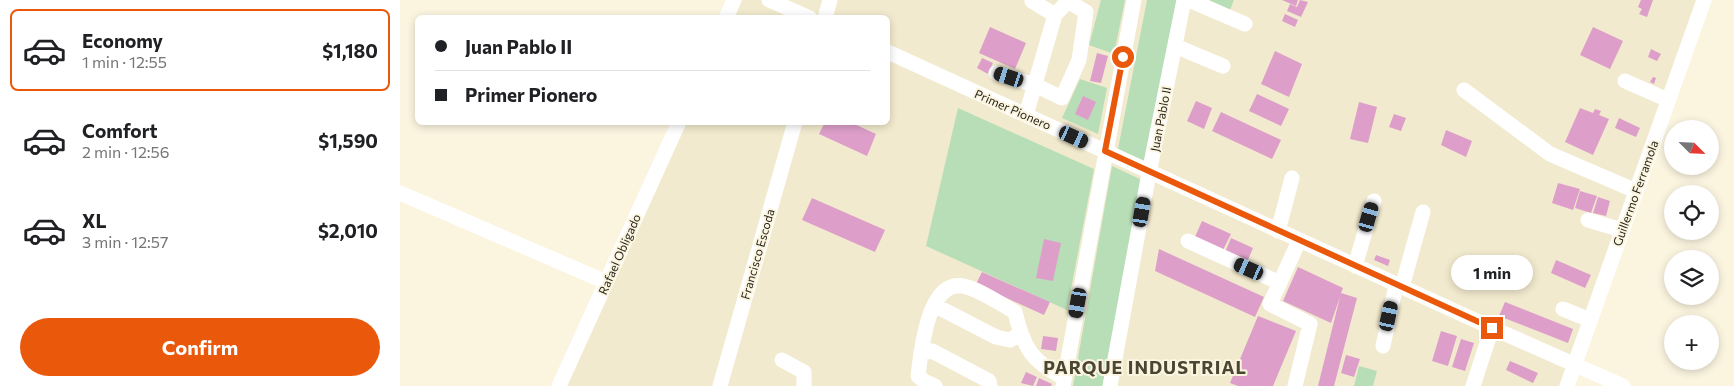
<!DOCTYPE html>
<meta charset="utf-8">
<style>
:root{--surface:#fff;--page:#f2f2f2;--text:#202124;--muted:#757577;--line:#e0e0e0;--accent:#ea580c}
body{margin:0;font-family:Commissioner,sans-serif;background:var(--page);color:var(--text);height:100vh;display:flex;flex-direction:column;font-size:19px;white-space:nowrap}
*{box-sizing:border-box;margin:0}
p{font-size:16px;color:var(--muted)}
.icon{flex:none;width:28px;height:28px;fill:none;stroke:currentColor;stroke-width:2;stroke-linecap:round;stroke-linejoin:round}
.map{position:relative;flex:1;overflow:hidden}
.panel{display:flex;flex-direction:column;background:var(--surface);width:400px}
.panel>*{flex:none}
.hud{position:absolute;left:15px;top:15px;width:475px;height:110px;border-radius:8px;box-shadow:0 2px 8px #0003;display:grid;align-content:center;height:110px;padding:0 20px;background:var(--surface)}
.needle{width:32px;rotate:114deg}
.buttons{position:absolute;left:1264px;top:120px;display:grid;gap:10px}
.buttons a{display:grid;place-items:center;width:55px;height:55px;border-radius:50%;background:var(--surface);box-shadow:0 2px 8px #0003;font-size:25px}
.end{position:absolute;width:22px;height:22px;margin:-11px;border:6px solid #ea580c;background:#fff;box-shadow:0 0 0 2px #fff}
.from{border-radius:50%}
.bubble{position:absolute;height:35px;border-radius:18px;background:var(--surface);box-shadow:0 2px 8px #0003;font-size:16px;font-weight:700;line-height:35px;text-align:center}
.car{position:absolute;width:15px;height:30px;margin:-15px -8px;border-radius:6px;box-shadow:0 0 4px 1px #0007;background:linear-gradient(#222 24%,#8ab4d8 0 40%,#222 0 76%,#8ab4d8 0 86%,#222 0)}
.hud b{display:flex;align-items:center;gap:18px;height:48px;font-size:19px}
.hud b+b{border-top:1px solid var(--line)}
.hud i{width:12px;height:12px;background:var(--text)}
ul{padding:9px 0 0;list-style:none}
li{display:flex;align-items:center;gap:15px;height:82px;margin:0 10px 8px;padding:0 10px;border:2px solid transparent;border-radius:8px}
li div{flex:1}
li b{display:block;font-size:19px}
li em{font-style:normal;font-weight:700}
li.selected{border-color:var(--accent)}
li>.icon{width:45px;height:45px;stroke-width:1.5}
.action{display:flex;gap:10px;margin-top:auto;padding:10px 20px}
.action a{flex:1;height:58px;border-radius:30px;background:var(--accent);color:#fff;font-size:20px;font-weight:700;line-height:58px;text-align:center}
main{display:flex;flex:1;min-height:0}
.map>svg:first-child{display:block}
</style>
<main>
<section class="panel">
<ul>
<li class="selected"><svg class="icon" aria-label="car" viewBox="0 0 24 24"><path d="M5 17H2v-5l4-1 3-4h7l3 4 3 1v5h-3M9 17h6M6 11h13"/><circle cx="7" cy="17" r="2"/><circle cx="17" cy="17" r="2"/></svg><div><b>Economy</b><p>1 min · 12:55</p></div><em>$1,180</em></li>
<li><svg class="icon" aria-label="car" viewBox="0 0 24 24"><path d="M5 17H2v-5l4-1 3-4h7l3 4 3 1v5h-3M9 17h6M6 11h13"/><circle cx="7" cy="17" r="2"/><circle cx="17" cy="17" r="2"/></svg><div><b>Comfort</b><p>2 min · 12:56</p></div><em>$1,590</em></li>
<li><svg class="icon" aria-label="car" viewBox="0 0 24 24"><path d="M5 17H2v-5l4-1 3-4h7l3 4 3 1v5h-3M9 17h6M6 11h13"/><circle cx="7" cy="17" r="2"/><circle cx="17" cy="17" r="2"/></svg><div><b>XL</b><p>3 min · 12:57</p></div><em>$2,010</em></li>
</ul>
<div class="action"><a>Confirm</a></div>
</section>
<div class="map">
<svg width="1334" height="386" viewBox="0 0 1334 386">
<rect width="100%" height="100%" fill="#fbf5e0"/>
<path fill="#f2eace" d="M334,0h970l-137,386h-1008l120,-263 209,-1v-104l-162,-1z"/>
<path fill="#b8deb8" d="M701,0h24l-11,54 -25,-9z
M747,0h30l-32,163 -27,-14z
M809,0h25l-4,10z
M680,79l27,9 -9,46 -36,-16z
M558,108l136,61 -27,141 -141,-64z
M712,166l30,14 -39,206h-30z
M959,366l18,5 -4,15h-19z"/>
<path fill="#dd9fc9" d="M882,0h16l-2,6z
M900,0l8,2 -7,15 -14,-6 3,-7 7,3z
M1241,0h12l-6,17 -8,-3 3,-5 -4,-2z
M885,14l13,6 -3,7 -13,-6z
M590,27l36,16 -11,26 -36,-16z
M1193,27l30,14 -13,28 -30,-14z
M1251,49l10,5 -4,7 -9,-4z
M875,51l27,13 -13,33 -28,-13z
M697,53l11,3 -7,27 -11,-2z
M582,58l11,5 -5,11 -11,-6z
M1253,77l3,1 -2,6 -4,-2z
M857,94l32,15 -8,17 -32,-15z
M683,96l13,6 -8,18 -13,-6z
M796,101l16,7 -8,21 -17,-8z
M959,102l18,5 -9,36 -18,-4z
M1180,108l13,5 2,-4 6,2 -2,4 10,4 -16,36 -28,-13z
M821,112l60,28 -9,19 -60,-28z
M994,114l12,4 -5,13 -12,-4z
M1219,118l21,10 -4,9 -21,-9z
M425,122h25l26,12 -9,22 -48,-22z
M1046,130l26,11 -6,16 -25,-12z
M1158,183l22,6 -7,21 -21,-7z
M1180,191l17,5 -6,17 -16,-5z
M1198,197l12,4 -4,15 -13,-3z
M412,198l73,32 -10,22 -73,-32z
M802,221l29,13 -8,16 -28,-13z
M831,238l22,10 -6,14 -22,-10z
M644,239l17,4 -8,38 -17,-3z
M759,249l105,48 -9,20 -100,-46z
M976,255l14,5 -2,6 -14,-6z
M1156,260l35,15 -6,13 -34,-15z
M898,267l45,21 -2,5 16,5 -23,88h-16l22,-89 -9,26 -48,-22z
M582,272l68,30 -6,13 -68,-31z
M1105,302l68,27 -5,14 -69,-27z
M858,316l38,15 -23,55h-35l-8,-3z
M1041,331l16,5 -9,30 -16,-5z
M643,336l15,2 -2,13 -15,-2z
M1061,339l13,4 -9,28 -13,-4z
M946,355l14,4 -6,18 -13,-4z
M1110,361l28,12 -5,10 -27,-13z
M626,372l11,5 -4,9 -12,-3z
M639,378l13,6 -1,2h-15z"/>
<g fill="none" stroke-linecap="round" stroke-linejoin="round">
<path stroke="#fff" stroke-width="15" d="M369,0l41,18
M789,0l56,24
M326,18l8,-18
M425,18l5,-18
M775,46l48,20
M488,52l604,276 131,58
M596,73l39,12 27,13 17,-38 7,-48 -18,-11 -13,14 -23,-14
M1225,81l43,19
M1064,90l86,64 86,37
M626,115l29,-100
M0,193l206,89
M1188,220l34,10
M878,231l14,-53
M788,241l92,42
M955,266l19,-65
M1002,287l21,-75
M534,305l62,32 14,3 10,-6
M1163,309l27,11
M983,346l13,-61
M521,353l11,-2 57,30 1,5
M382,360l22,12v14
M159,386l120,-264
M320,386l75,-264
M535,386l-11,-5 -6,-5c3,-23 9,-96 45,-90 16,3 38,18 52,26 8,35 17,50 49,66
M663,386l71,-386
M710,386l39,-213 35,-173
M895,386l15,-62 -40,-20 29,-63
M1073,386l19,-58
M1167,386l137,-386"/>
</g>
<g fill="none" stroke-linecap="round" stroke-linejoin="round">
<path stroke="#ea580c" stroke-width="6" d="M723,57l-18,94 387,177"/>
</g>
<g text-anchor="middle" dominant-baseline="central" stroke-width="4" stroke-linejoin="round" paint-order="stroke">
<g font-size="12" fill="#28251e" stroke="#fbf5e0">
<text transform="translate(613 109) rotate(24)">Primer Pionero</text>
<text transform="translate(760 119) rotate(-79)">Juan Pablo II</text>
<text transform="translate(1235 193) rotate(-70)">Guillermo Ferramola</text>
<text transform="translate(219 254) rotate(-66)">Rafael Obligado</text>
<text transform="translate(357 254) rotate(-74)">Francisco Escoda</text>
</g>
<g font-size="18" font-weight="bold" letter-spacing="1" fill="#4b4634" stroke="#fbf5e0">
<text x="745" y="367">PARQUE INDUSTRIAL</text>
</g>
</g>
</svg>
<div class="buttons">
<a><svg class="needle" viewBox="-14 -14 28 28"><path d="M0-13l5 13h-10z" fill="#e53935"/><path d="M0 13l5-13h-10z" fill="#757577"/></svg></a>
<a><svg class="icon" aria-label="locate" viewBox="0 0 24 24"><circle cx="12" cy="12" r="6"/><path d="M12 2v4M12 18v4M2 12h4M18 12h4"/></svg></a>
<a><svg class="icon" aria-label="layers" viewBox="0 0 24 24"><path d="M12 4l9 5-9 5-9-5zM3 14l9 5 9-5"/></svg></a>
<a>+</a>
</div>
<i class="end from" style="left:723px;top:57px"></i>
<i class="end" style="left:1092px;top:328px"></i>
<div class="bubble" style="left:1051px;top:255px;width:82px">1 min</div>
<i class="car" style="left:609px;top:77px;rotate:288deg"></i>
<i class="car" style="left:674px;top:137px;rotate:115deg"></i>
<i class="car" style="left:742px;top:212px;rotate:10deg"></i>
<i class="car" style="left:969px;top:217px;rotate:16deg"></i>
<i class="car" style="left:849px;top:269px;rotate:294deg"></i>
<i class="car" style="left:678px;top:303px;rotate:190deg"></i>
<i class="car" style="left:989px;top:316px;rotate:12deg"></i>
<div class="hud">
<b><i class="from"></i>Juan Pablo II</b>
<b><i></i>Primer Pionero</b>
</div>
</div>
</main>
